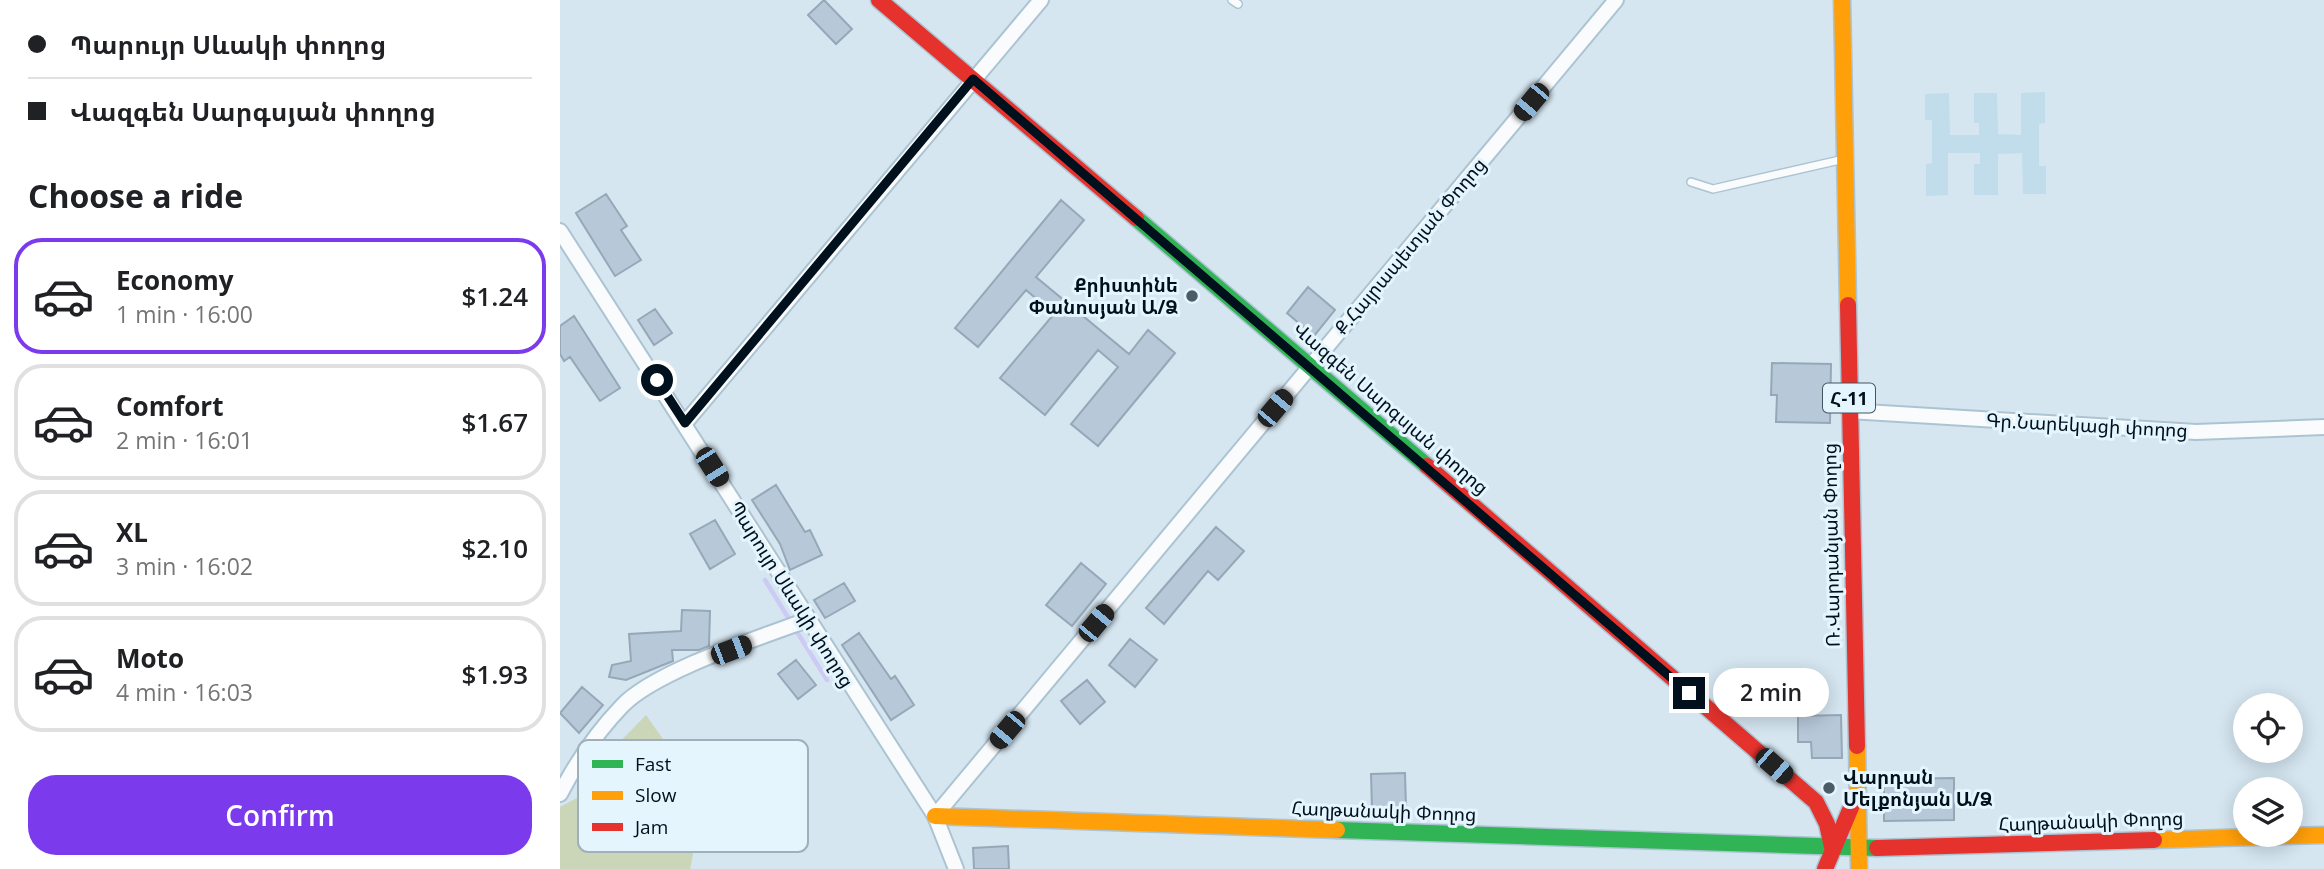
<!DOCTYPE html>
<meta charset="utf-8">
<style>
:root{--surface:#fff;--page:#f2f2f2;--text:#202124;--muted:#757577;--line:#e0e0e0;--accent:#7c3aed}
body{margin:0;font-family:"Open Sans","Noto Sans Armenian",sans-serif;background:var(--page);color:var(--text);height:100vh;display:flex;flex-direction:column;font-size:26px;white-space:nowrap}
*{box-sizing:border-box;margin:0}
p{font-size:23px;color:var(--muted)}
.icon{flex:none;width:38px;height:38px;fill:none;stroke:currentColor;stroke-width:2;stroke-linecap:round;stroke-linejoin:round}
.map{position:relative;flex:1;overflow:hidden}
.side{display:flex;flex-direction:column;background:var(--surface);width:560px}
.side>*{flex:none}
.hud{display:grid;align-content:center;height:154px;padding:0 28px;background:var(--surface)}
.tools{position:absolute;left:1673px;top:693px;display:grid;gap:14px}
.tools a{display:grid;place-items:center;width:70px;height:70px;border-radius:50%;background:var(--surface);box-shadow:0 4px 18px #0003;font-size:35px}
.end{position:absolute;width:32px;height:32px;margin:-16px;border:9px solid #00101c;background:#fff;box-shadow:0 0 0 4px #fff}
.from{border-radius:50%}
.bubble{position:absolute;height:49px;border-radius:24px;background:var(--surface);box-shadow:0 4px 18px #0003;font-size:23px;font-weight:600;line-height:49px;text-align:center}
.car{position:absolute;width:21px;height:42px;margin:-21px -10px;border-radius:9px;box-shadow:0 0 5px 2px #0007;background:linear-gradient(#222 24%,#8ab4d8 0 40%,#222 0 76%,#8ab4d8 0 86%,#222 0)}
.hud b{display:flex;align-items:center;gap:24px;height:66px;font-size:26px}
.hud b+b{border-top:2px solid var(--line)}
.hud i{width:18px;height:18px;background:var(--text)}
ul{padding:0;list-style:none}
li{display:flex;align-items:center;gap:21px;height:116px;margin:0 14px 10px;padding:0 14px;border:4px solid var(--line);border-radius:28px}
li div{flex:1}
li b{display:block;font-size:26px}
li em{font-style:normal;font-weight:600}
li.active{border-color:var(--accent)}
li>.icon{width:63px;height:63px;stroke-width:1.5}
h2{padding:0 28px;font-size:32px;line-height:84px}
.button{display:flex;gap:14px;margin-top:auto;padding:14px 28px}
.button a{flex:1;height:80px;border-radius:28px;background:var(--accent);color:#fff;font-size:28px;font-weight:600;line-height:80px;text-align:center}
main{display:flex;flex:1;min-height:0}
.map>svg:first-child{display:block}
</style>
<main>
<section class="side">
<div class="hud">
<b><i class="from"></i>Պարույր Սևակի փողոց</b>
<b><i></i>Վազգեն Սարգսյան փողոց</b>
</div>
<h2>Choose a ride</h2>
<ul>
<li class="active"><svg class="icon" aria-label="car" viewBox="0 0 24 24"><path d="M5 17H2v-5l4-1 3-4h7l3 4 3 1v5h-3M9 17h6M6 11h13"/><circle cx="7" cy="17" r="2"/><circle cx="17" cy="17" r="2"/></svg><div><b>Economy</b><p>1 min · 16:00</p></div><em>$1.24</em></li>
<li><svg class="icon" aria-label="car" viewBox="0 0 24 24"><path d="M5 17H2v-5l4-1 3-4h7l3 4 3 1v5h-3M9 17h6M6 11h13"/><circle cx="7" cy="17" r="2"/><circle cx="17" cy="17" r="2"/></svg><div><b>Comfort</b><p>2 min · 16:01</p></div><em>$1.67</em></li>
<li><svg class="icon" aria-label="car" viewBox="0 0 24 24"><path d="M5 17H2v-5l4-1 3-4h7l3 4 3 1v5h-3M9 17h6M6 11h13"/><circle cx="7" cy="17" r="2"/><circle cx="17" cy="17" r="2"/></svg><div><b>XL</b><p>3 min · 16:02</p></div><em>$2.10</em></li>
<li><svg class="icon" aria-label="car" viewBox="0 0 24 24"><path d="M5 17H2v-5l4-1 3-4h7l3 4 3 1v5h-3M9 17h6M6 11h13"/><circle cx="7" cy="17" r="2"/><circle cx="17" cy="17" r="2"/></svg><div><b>Moto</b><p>4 min · 16:03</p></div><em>$1.93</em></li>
</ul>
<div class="button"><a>Confirm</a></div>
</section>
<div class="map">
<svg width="1764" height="869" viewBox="0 0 1764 869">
<rect width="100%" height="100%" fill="#d5e6f1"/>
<path fill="#c1dceb" d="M1485,92v31l-6,1v42h7v28h-23l-1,-41 -24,1v41h-24v-31h6v-11h-32v42l-22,1v-32l6,-1v-43h-7v-26l24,-1 1,42h29v-12h-5v-30h23l1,41 23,1v-42z"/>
<path fill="#cbd6b8" d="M86,715c41,58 61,81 44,154h-130v-62l39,-21 11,-34z"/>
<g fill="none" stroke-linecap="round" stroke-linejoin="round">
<path stroke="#cccbf4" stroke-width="4.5" d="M205,580l24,39
M237,632l30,48"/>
</g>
<path fill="#b7c8d9" stroke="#96a8b7" stroke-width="2" d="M264,0l28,29 -16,15 -28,-29z
M46,194l21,32 -6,4 20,30 -26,16 -39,-63z
M501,200l23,20 -48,57 93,77 19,-24 27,23 -77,93 -27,-22 47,-57 -20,-17 -53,65 -45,-37 54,-64 -28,-24 -48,57 -23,-19z
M748,287l27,23 -21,26 -27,-23z
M95,309l17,24 -18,12 -16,-25z
M14,316l46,72 -20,13 -30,-44 -6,4 -4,-7v-28z
M1212,363l59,1 -1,59 -54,-1 1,-27h-6z
M216,485l29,47 5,-2 12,25 -32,15 -10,-26 -28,-44z
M155,520l20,34 -25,15 -20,-35z
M656,527l28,24 -26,29 -10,-9 -44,53 -18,-16z
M521,563l25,21 -34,42 -26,-21z
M284,583l11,18 -30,17 -11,-18z
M122,610l28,1 -1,35 -10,4h-27l1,11 -47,19 -17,-3 3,-12 19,-4 -2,-27 52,-3z
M299,633l32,46 4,-3 19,29 -23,15 -49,-75z
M570,639l27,21 -22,27 -26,-22z
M236,660l20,25 -18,14 -20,-25z
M527,680l18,22 -25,22 -19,-23z
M22,687l21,18 -24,28 -19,-20z
M1281,715l1,43h-30l-1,-16h-13v-26z
M845,773l1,35 -34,1 -1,-35z
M1394,778v42l-70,1v-42z
M448,846l1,23h-35l-1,-21z"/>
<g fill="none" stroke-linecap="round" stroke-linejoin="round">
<defs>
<path id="lane" d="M672,0l6,4
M1131,182l22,7 127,-29"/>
<path id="street" d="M0,231l375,585 21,53
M1289,411l347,21 128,-5
M125,423l356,-423
M0,794c16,-31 38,-63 62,-88 33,-35 137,-68 185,-86
M375,816l681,-816"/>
<path id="fast" d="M576,218l291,248
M777,830l540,18"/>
<path id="slow" d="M1282,0l6,305
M1297,746l2,123
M375,816l402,14
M1594,840l170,-5"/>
<path id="jam" d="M319,0l257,218
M1288,305l9,441
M867,466l389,336 11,22 5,23
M1317,848l277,-8
M1265,869l30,-71"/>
</defs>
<use href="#lane" stroke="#acc4d2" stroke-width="10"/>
<use href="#street" stroke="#acc4d2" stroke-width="18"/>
<use href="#fast" stroke="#acc4d2" stroke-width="19"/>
<use href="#slow" stroke="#acc4d2" stroke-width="19"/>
<use href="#jam" stroke="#acc4d2" stroke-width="19"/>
<use href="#lane" stroke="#f9fbfd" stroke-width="7"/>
<use href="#street" stroke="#f9fbfd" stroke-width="14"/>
<use href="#fast" stroke="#30b455" stroke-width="16"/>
<use href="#slow" stroke="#ff9f0a" stroke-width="16"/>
<use href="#jam" stroke="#e5322d" stroke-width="16"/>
</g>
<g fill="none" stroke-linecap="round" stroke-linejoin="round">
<path stroke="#00101c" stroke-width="9" d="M97,380l28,43 288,-344 716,614"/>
</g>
<g fill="#4b5b67" stroke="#e5f5fe" stroke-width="2.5">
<circle cx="632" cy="296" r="7"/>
<circle cx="1269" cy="788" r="7"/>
</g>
<g text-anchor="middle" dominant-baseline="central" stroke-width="6" stroke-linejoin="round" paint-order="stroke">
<rect fill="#e5f5fe" stroke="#455560" stroke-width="2" x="1263" y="383.5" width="52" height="29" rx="5"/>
<g font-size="18" font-weight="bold" fill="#00101c">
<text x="1289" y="398">Հ-11</text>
</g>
<g font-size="19" fill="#00101c" stroke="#e5f5fe">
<text transform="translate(850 246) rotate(-50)">Ք.Հայրապետյան Փողոց</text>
<text transform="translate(831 408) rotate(41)">Վազգեն Սարգսյան փողոց</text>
<text transform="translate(1527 425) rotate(3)">Գր.Նարեկացի փողոց</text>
<text transform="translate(1271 545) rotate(-91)">Ռ.Վարդանյան Փողոց</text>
<text transform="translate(232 594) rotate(58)">Պարույր Սևակի փողոց</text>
<text transform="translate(824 811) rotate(2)">Հաղթանակի Փողոց</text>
<text transform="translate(1531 821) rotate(-2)">Հաղթանակի Փողոց</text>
</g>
<g font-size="19" font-weight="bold" fill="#00101c" stroke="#e5f5fe" text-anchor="end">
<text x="618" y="285">Քրիստինե<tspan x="618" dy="22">Փանոսյան Ա/Ձ</tspan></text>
<text x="1283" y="777" text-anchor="start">Վարդան<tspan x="1283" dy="22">Մելքոնյան Ա/Ձ</tspan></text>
</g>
</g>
<rect x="18" y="740" width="230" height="112" rx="10" fill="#e5f5fe" stroke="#a0b0ba" stroke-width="2"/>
<rect x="32" y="760" width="31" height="8" fill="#30b455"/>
<rect x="32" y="791" width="31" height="9" fill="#ff9f0a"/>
<rect x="32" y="823" width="31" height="8" fill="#e5322d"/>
<g font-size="19" fill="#00101c">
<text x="75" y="771">Fast</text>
<text x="75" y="802">Slow</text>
<text x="75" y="834">Jam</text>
</g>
</svg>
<div class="tools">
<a><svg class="icon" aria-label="locate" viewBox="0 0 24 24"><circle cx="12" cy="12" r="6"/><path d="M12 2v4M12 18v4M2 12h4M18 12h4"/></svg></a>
<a><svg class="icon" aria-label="layers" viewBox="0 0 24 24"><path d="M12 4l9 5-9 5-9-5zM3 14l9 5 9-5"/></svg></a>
</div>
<i class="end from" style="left:97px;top:380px"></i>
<i class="end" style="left:1129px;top:693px"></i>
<div class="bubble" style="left:1153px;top:668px;width:116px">2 min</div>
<i class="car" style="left:971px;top:102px;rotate:220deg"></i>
<i class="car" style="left:715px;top:408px;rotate:40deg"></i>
<i class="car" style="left:152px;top:467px;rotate:148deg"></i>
<i class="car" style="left:536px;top:623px;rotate:40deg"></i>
<i class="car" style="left:171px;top:650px;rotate:69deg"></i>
<i class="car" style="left:447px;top:730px;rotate:220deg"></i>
<i class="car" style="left:1214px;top:766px;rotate:131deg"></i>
</div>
</main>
